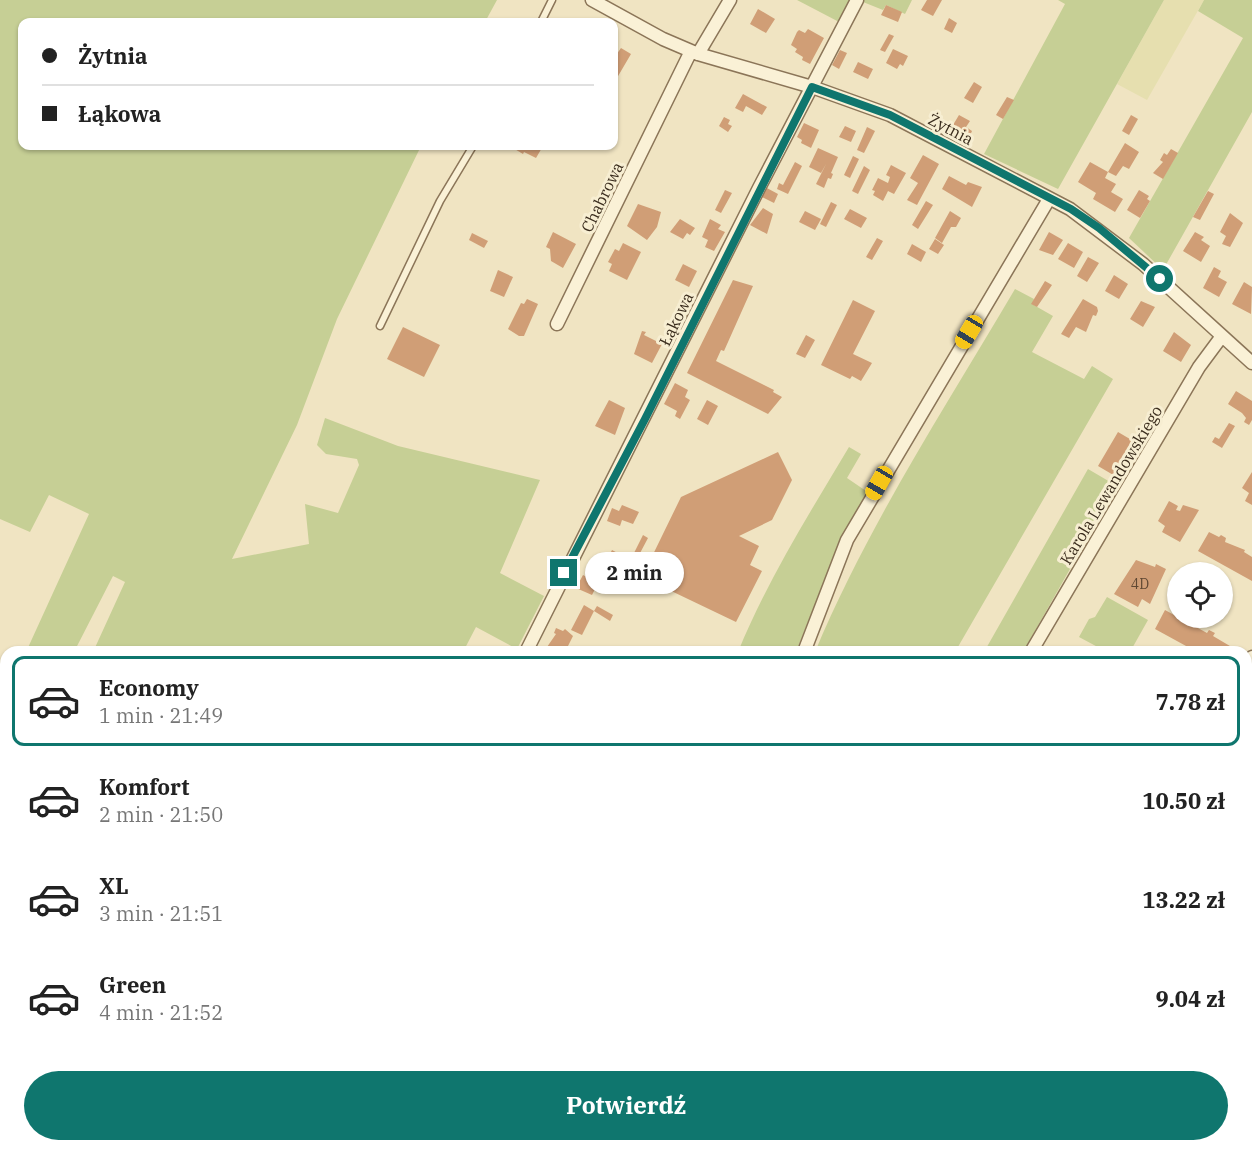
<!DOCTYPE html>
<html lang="pl">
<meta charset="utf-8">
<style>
:root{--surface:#fff;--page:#f2f2f2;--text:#222;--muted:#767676;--line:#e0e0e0;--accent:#0f766e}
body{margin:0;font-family:"IBM Plex Serif",serif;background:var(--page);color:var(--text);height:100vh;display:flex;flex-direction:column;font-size:22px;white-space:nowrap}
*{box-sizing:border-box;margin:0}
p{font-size:20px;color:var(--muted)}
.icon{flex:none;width:33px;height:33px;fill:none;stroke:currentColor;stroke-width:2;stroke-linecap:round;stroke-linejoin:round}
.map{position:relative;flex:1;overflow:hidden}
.sheet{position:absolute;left:0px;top:646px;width:1252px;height:506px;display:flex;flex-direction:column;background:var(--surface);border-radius:18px 18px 0 0;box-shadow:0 2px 4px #0004}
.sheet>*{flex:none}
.guide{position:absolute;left:18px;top:18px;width:600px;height:132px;border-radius:12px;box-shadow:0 2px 4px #0004;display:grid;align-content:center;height:132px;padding:0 24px;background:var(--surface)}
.controls{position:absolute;left:1167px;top:562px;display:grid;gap:12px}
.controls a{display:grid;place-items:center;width:66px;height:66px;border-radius:50%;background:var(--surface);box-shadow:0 2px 4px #0004;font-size:30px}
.end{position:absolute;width:27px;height:27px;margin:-14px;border:8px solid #0f766e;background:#fff;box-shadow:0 0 0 3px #fff}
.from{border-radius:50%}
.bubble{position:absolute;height:42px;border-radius:21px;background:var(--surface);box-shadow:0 2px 4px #0004;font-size:20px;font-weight:700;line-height:42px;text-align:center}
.car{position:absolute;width:18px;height:36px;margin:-18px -9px;border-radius:8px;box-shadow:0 0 4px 2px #0007;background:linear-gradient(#f5c518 24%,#345 0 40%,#f5c518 0 76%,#345 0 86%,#f5c518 0)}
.guide b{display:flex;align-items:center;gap:21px;height:57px;font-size:22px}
.guide b+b{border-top:2px solid var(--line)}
.guide i{width:15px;height:15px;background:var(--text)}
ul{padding:10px 0 0;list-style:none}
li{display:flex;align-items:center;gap:18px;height:90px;margin:0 12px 9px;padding:0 12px;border:3px solid transparent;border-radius:12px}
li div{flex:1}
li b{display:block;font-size:22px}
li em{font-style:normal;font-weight:700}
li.active{border-color:var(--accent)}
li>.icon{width:54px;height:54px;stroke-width:1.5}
.button{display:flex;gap:12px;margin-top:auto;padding:12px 24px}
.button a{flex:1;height:69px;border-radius:36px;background:var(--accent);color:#fff;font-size:24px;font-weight:700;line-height:69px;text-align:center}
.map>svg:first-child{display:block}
</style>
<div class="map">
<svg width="1252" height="1151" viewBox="0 0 1252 1151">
<rect width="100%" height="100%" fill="#f0e4c2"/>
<path fill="#e6dfaf" d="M1164,0h40l-57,100 -30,-16z
M6,1043v103h3l-3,5h-6v-97z"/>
<path fill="#c6cf95" d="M0,0h497l-12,22h-463v124h399l-84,173 -40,106 -65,134 77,-15 -4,-40 33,9 21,-48 -2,-6 -31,-5 -9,-9 8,-27 73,28 142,34 -40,93 44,23 -27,53 -41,-22 -13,25h-311l-22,-6 -2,6h-35l32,-70 -12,-6 -39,76h-48l63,-138 -40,-19 -19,37 -30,-13z
M797,0h56l-12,23z
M864,0h48l-7,14 -19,-9 -3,5 -20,-8z
M1058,0h106l-106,189 -74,-35 81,-150z
M1204,0h48v112l-89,158 -34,-32 114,-200 -45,-27z
M1015,289l19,10 -2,5 21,12 -21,36 52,27 8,-13 21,13 -158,273h-140c53,-127 130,-244 200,-363z
M849,447l12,7 -14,24 22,15 -32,56 -41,103h-58c29,-71 71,-138 111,-205z
M1088,469l29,17 -94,166h-39z
M1107,597l41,23 -18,32h-23l-28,-15 10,-18 6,-2z
M6,696v93l-6,16v-95z
M9,1146h86l-3,5h-86z"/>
<path fill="#d09e76" d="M927,0h15l-9,16 -12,-6z
M886,5l16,7 -4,10 -17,-7z
M758,9l17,10 -9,14 -16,-9z
M949,18l8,5 -5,10 -8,-4z
M808,29l16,9 -14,26 -8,-4 1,-3 -8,-5 2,-3 -6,-4 6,-13 2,-2 6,3z
M889,34l5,2 -9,16 -5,-2z
M621,48l10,6 -17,29v-25z
M893,49l15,7 -5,10 -3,-2 -3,5 -11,-6z
M840,50l7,3 -8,16 -7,-4z
M858,62l15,7 -5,10 -15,-7z
M974,82l8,5 -9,16 -9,-5z
M743,94l24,13 -5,8 -16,-9 -3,6 -8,-4z
M1007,97l7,3 -11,19 -7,-4z
M959,115l11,6 -4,6 6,4 -4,9 -18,-10z
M1131,115l7,4 -9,16 -7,-4z
M724,117l6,3 -2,4 4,2 -4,6 -9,-6z
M804,123l15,7 -8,18 -10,-5 1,-3 -5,-3z
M845,126l11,5 -5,11 -12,-5z
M867,127l8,4 -11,22 -7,-3z
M1125,143l14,9 -10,17 -6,-3 -7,10 -8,-4z
M515,146h28l-7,12 -12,-6 -1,2 -10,-6z
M818,148l20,9 -7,16 2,1 -2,5 -3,-1 -4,10 -8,-4 10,-20 -5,9 -12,-6z
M1171,149l7,4 -15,26 -10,-6 10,-11 -3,-2 4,-7 3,2z
M923,155l16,9 -22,41 -10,-5 11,-17 -8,-5z
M853,156l6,3 -9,19 -6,-3z
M795,162l7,4 -14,28 -11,-5 2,-6 4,2z
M1090,162l18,10 -3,6 11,6 -5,8 12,7 -8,13 -22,-13 3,-6 -18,-11z
M891,165l15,8 -12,21 -6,-3 -5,10 -10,-6 2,-4 -3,-1 6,-12 10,5 2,-6 -4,-2z
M864,166l6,4 -12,24 -6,-3z
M949,176l17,9 2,-3 14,5 -10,20 -30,-18z
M765,187l13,7 -4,9 -14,-7z
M725,190l7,3 -11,20 -6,-3z
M1139,190l10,6 -2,3 3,2 -10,17 -13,-8z
M1208,191l6,3 -14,26 -7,-3z
M926,201l7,4 -15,24 -6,-4z
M831,202l6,3 -11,22 -6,-3z
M638,204l23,8 -4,15 -10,13 -20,-14z
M763,208l10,6 -6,20 -17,-9z
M850,209l17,9 -6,10 -17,-9z
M805,211l16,8 -6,11 -16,-8z
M950,211l11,7 -5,9h-5l-9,16 -7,-5z
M1230,213l13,10 -13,24 -8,-3 4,-8 -6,-4z
M680,219l15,9 -5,7 -3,-2 -4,6 -13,-7z
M710,219l11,6 -3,4 7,3 -11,19 -9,-4 3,-7 -6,-3z
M553,232l23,12 -13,24 -12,-7 -1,-12 -4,-2z
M1049,232l14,8 -10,15 -14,-5z
M1195,232l9,5 -3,3 9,6 -9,16 -18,-11z
M472,233l16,8 -4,7 -15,-8z
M877,238l6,3 -11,19 -6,-3z
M935,239l9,6 -6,9 -9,-5z
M623,243l18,9 -14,28 -18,-9 3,-7 -4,-2 7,-13 4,2z
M1068,243l15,9 -9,16 -16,-9z
M912,244l14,8 -5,10 -14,-8z
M1088,257l11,6 -12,19 -10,-6z
M683,264l14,7 -8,16 -14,-7z
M1214,267l7,4 -3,6 9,5 -8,15 -16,-9z
M498,270l15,7 -9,20 -14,-6z
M1114,275l14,9 -9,15 -14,-8z
M733,280l20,6 -29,65 -3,-1 -5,11 58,29 -1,2 9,5 -14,17 -81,-41z
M1045,281l7,4 -15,22 -6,-3z
M1244,282l8,5 -1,27 -19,-10z
M527,299l11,5 -14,32h-5l-11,-7 13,-26 3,1z
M1083,299l14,8 1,4 -2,5 -3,-1 -7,17 -10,-5 -7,11 -8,-4z
M853,300l22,11 -22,43 19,9 -11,18 -9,-5 -2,3 -29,-14z
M1141,301l14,6 -12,20 -13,-8z
M403,327l37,18 -16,32 -37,-18z
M642,331l4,1 -2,3 18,9 -10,19 -18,-9z
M1174,332l17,13 -10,17 -18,-11z
M806,335l9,5 -10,18 -9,-4z
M675,383l13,7 -3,7 5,3 -10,19 -5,-3 2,-5 -13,-7z
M1236,391l16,10v19l-3,5 -5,-3 2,-4 -4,-5 -14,-9z
M609,400l16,8 -10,27 -20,-9z
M707,400l11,6 -10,19 -11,-6z
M1229,423l6,3 -13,22 -10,-6 3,-5 4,2z
M1118,432l17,10 -20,34 -17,-10z
M778,452l14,28 -20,40 -33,16 20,10 -9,19 12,6 -26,51 -94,-45 39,-80z
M1252,472v33l-7,-4 4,-8 -7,-5z
M1169,501l9,5 -2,4 4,1 3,-6 16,5 -19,32 -18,-10 3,-6 -7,-5z
M622,505l17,7 -6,12 -11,-4 -2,6 -13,-5 5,-13 7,3z
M1209,532l10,5 2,-2 5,3 -1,4 20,8 -1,2 8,5v24l-54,-30z
M643,535l5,3 -9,17 -5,-2z
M612,550l26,14 -12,23 -12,-7 4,-7 6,3 3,-7 -16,-5 1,-3 -4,-3z
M1136,560l19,7 1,-3 10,5 -16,35 -8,-5 -4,8 -24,-13z
M583,575l15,8 -6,12 -16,-7z
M584,605l10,6 -12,24 -11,-5z
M597,606l16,9 -3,6 -16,-10z
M1165,610l42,23 2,-3 6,3 -2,3 22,13 -2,3h-36l-42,-23z
M556,628l7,3 2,-2 8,7 -8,16 -18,-5 9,-13 -2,-1z
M1249,707l3,1v25l-6,-3z
M1252,807v31l-6,-3v-25l3,1z
M0,843l5,3 -2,4 3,2 -6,17z
M1249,872l3,1v28l-6,-2z
M1246,1055l6,3v21l-6,-2z
M1250,1117l2,34h-22l2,-5h14v-28z
M610,1146h20l-3,5h-20z
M980,1146h18l-1,5h-19z"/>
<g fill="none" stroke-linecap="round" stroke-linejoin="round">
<defs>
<path id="service" d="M541,22l11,-22
M380,326l60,-125 33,-55"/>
<path id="minor" d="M592,0l71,39 35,15 114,33 78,28 180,94 73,55 109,99
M698,54l32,-54
M557,324l134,-273
M526,652l233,-464 98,-188
M804,652l43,-112 202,-341
M1031,652l168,-285 23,-31
M1246,667l6,-10
M1077,1146l20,5
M212,1151l3,-5
M649,1151l3,-5
M839,1151l2,-5"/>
<path id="tertiary" d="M0,815l6,3
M726,1146l6,5"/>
</defs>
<use href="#service" stroke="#8b7558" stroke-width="9"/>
<use href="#minor" stroke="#8b7558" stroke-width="15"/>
<use href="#tertiary" stroke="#8b7558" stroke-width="18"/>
<path stroke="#8b7558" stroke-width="2" stroke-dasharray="4.5 3" stroke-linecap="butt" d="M1246,694l6,-10
M1117,1146l21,5"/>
<use href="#service" stroke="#faf1d6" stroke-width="6"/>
<use href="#minor" stroke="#faf1d6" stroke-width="12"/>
<use href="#tertiary" stroke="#faf1d6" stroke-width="15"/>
</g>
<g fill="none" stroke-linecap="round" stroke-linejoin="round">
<path stroke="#0f766e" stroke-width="8" d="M564,573l81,-154 167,-332 78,28 181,94 28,19 61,51"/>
</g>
<g text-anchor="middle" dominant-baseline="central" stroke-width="6" stroke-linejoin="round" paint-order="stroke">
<g font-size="14" fill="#604833">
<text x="1140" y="584">4D</text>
</g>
<g font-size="16" fill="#3a2c1d" stroke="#f7eed2">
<text transform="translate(951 129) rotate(28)">Żytnia</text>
<text transform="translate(602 197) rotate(-64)">Chabrowa</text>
<text transform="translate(676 319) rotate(-64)">Łąkowa</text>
<text transform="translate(1111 485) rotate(-59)">Karola Lewandowskiego</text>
</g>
</g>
</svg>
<div class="controls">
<a><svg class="icon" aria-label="locate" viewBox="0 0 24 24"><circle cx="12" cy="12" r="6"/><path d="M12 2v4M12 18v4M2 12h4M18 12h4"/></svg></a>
</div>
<i class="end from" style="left:1160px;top:279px"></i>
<i class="end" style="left:564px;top:573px"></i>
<div class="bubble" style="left:585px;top:552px;width:99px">2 min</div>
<i class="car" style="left:969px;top:332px;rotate:211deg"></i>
<i class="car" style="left:879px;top:483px;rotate:210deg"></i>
<div class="guide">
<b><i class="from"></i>Żytnia</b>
<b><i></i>Łąkowa</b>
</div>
<section class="sheet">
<ul>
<li class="active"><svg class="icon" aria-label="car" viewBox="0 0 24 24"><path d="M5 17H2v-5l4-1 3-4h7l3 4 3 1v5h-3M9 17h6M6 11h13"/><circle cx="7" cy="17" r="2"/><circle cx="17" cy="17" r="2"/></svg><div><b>Economy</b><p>1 min · 21:49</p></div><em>7.78 zł</em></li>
<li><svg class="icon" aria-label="car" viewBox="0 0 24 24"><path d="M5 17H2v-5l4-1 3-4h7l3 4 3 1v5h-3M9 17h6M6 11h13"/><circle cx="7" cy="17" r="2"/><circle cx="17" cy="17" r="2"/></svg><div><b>Komfort</b><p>2 min · 21:50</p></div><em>10.50 zł</em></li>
<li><svg class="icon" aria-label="car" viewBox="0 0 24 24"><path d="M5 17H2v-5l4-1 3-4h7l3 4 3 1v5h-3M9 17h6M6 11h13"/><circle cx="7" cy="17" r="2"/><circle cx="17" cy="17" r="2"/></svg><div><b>XL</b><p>3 min · 21:51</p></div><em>13.22 zł</em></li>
<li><svg class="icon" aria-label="car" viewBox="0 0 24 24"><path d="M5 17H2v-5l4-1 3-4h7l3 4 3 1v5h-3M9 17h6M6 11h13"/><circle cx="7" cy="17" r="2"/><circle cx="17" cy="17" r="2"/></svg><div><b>Green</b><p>4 min · 21:52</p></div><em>9.04 zł</em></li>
</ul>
<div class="button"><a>Potwierdź</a></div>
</section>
</div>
